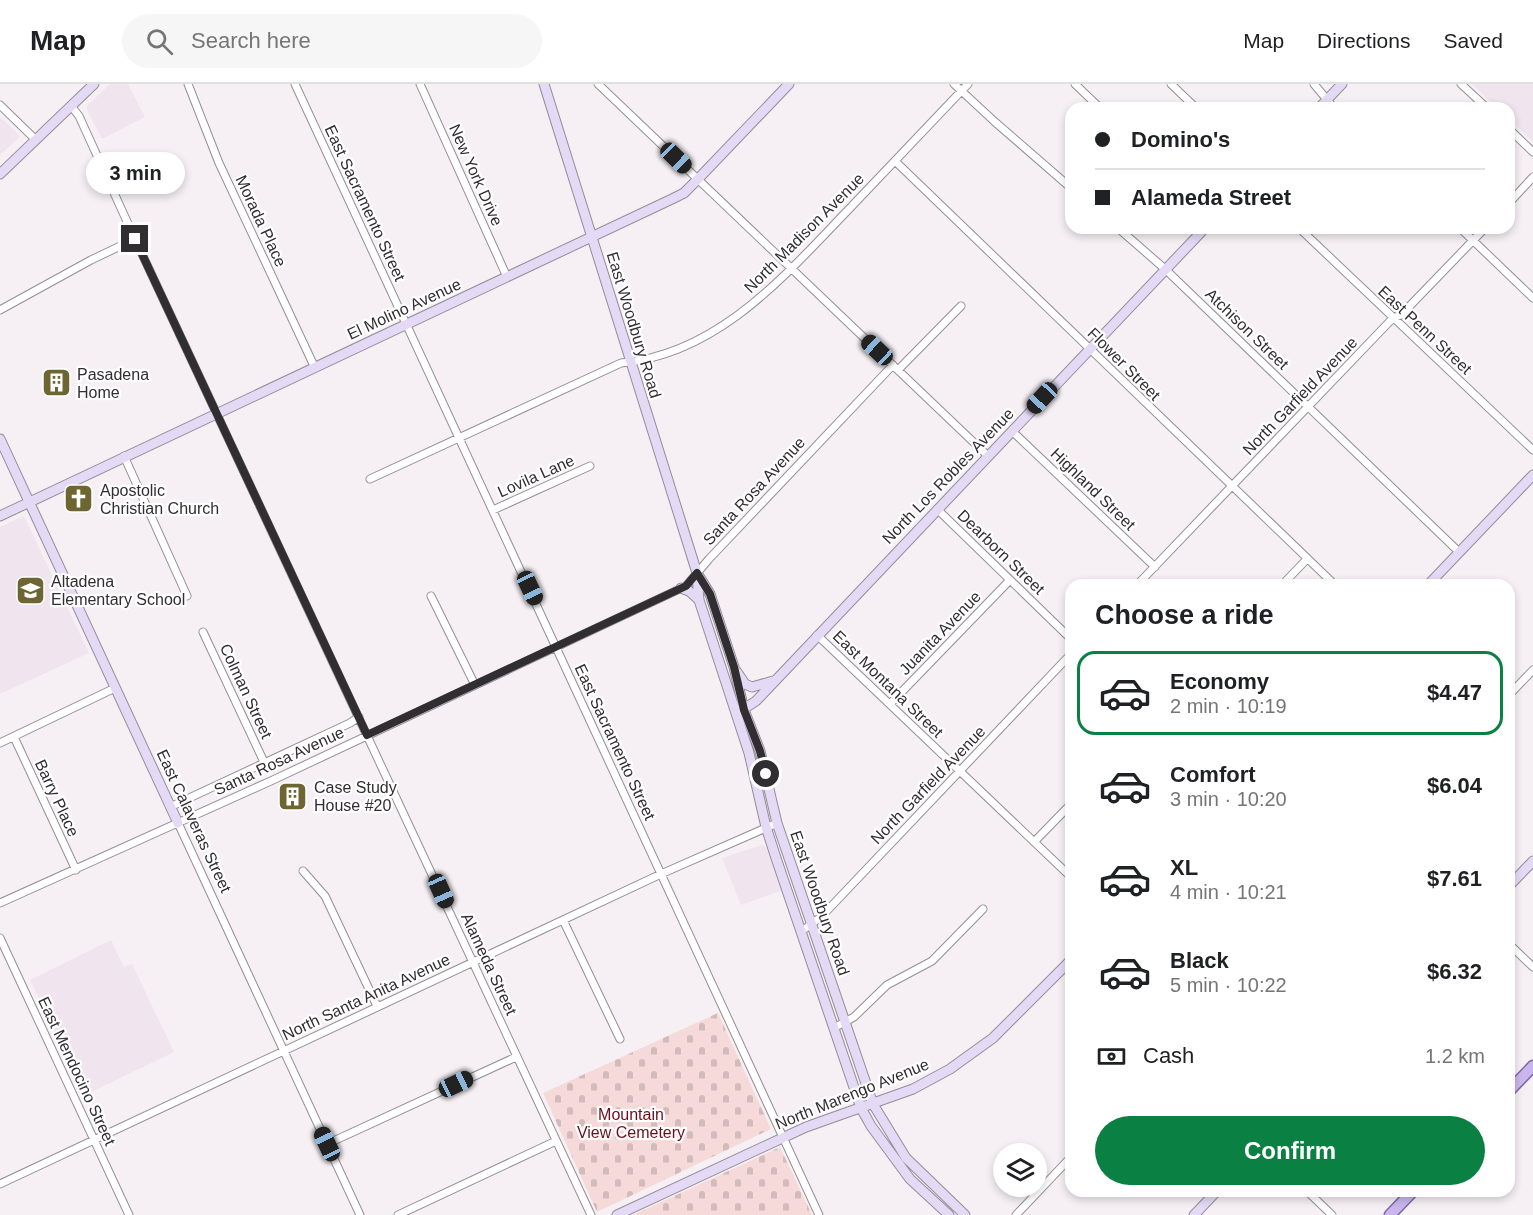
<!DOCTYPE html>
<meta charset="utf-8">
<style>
:root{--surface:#fff;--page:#f6f6f6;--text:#202124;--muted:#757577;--line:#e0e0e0;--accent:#0b8043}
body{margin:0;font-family:Helvetica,sans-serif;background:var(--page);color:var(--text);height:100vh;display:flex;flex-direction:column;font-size:22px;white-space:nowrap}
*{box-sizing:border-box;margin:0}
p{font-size:20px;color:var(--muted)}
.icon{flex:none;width:33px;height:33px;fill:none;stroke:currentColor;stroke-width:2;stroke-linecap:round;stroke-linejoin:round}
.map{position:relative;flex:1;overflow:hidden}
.side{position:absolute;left:1065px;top:495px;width:450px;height:618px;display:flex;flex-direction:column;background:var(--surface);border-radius:18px;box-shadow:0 3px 9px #0003}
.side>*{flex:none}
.hud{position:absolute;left:1065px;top:18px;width:450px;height:132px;border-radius:18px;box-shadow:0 3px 9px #0003;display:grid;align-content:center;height:132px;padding:0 30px;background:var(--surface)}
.controls{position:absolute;left:993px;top:1059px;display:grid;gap:12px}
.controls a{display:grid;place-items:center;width:54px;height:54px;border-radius:50%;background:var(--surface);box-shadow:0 3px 9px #0003;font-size:30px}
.end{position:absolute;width:27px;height:27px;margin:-14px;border:8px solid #312e31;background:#fff;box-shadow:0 0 0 3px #fff}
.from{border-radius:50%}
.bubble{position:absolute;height:42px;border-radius:21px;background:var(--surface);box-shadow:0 3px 9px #0003;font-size:20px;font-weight:600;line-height:42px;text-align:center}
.car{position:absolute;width:18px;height:36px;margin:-18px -9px;border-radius:8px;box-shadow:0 0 4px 2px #0007;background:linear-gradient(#222 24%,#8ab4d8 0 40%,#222 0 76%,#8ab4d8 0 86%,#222 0)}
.hud b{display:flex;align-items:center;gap:21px;height:57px;font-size:22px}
.hud b+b{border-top:2px solid var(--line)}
.hud i{width:15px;height:15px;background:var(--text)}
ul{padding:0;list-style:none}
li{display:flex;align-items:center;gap:18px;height:84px;margin:0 12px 9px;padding:0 18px;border:3px solid transparent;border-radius:18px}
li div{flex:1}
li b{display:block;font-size:22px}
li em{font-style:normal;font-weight:600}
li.selected{border-color:var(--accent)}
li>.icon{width:54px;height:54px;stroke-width:1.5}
h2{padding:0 30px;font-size:27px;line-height:72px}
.pay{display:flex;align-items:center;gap:15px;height:66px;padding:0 30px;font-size:22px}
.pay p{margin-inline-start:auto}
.primary-button{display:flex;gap:12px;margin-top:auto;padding:12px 30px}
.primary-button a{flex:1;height:69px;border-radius:36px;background:var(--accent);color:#fff;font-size:24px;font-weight:600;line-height:69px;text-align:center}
header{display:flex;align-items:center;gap:36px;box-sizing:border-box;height:84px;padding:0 30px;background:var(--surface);border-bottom:2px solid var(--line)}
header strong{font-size:28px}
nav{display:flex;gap:33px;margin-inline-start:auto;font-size:21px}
.search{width:420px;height:54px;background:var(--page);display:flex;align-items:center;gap:15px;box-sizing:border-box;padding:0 21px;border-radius:33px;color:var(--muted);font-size:22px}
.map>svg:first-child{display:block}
</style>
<header>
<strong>Map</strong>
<div class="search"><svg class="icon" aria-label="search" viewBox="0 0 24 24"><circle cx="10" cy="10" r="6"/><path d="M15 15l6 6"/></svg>Search here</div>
<nav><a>Map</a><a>Directions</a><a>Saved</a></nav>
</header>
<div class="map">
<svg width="1533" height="1131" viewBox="0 0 1533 1131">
<defs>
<pattern id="cemetery-stones" width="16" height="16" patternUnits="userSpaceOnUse" patternTransform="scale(1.5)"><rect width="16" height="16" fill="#f6dad9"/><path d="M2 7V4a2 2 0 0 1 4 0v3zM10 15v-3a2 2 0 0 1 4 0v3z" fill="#d3bbbb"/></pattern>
</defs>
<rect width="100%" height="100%" fill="#f6f0f5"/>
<path fill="#f0e4ef" d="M110,0h18l17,33 -43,22 -15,-29v-4z
M1472,0h61v58l-24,-23v-11h-12z
M0,33l20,19 -20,19z
M24,432l65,137 -89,41v-167z
M762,761l4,2 17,43 -42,15 -19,-47z
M111,856l13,27 8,-3 42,88 -89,43 -55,-115z"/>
<path fill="url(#cemetery-stones)" d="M718,929l53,116 -174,83 -54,-119z
M780,1063l32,68h-179z"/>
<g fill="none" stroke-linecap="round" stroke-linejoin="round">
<defs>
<path id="street" d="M188,0l31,79 96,205
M295,0l524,1131
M420,0l87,193
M598,0l390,372
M954,0l41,38 76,66
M1075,0l25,24
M1171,0l25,24
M1314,0l20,24
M1461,0l26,24
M0,21l36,35
M71,22l8,10 56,123 456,976
M1509,45l24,23
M895,77l440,424
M1509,119l24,-26
M1118,144l47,41 294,283
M1299,144l234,222
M1460,144l73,70
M0,226l91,-50 44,-21
M898,286l63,-64
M1012,347l143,136
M124,372l63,140
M370,395l251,-116c99,-9 166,-90 230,-156 39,-41 78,-82 117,-123
M937,425l134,130
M493,426l97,-44
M1137,501l256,-267 8,-3 84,-87
M1282,501l25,-26
M431,512l44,89
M203,548l61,130
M817,551l254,242
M1509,611l24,-25
M890,620l120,-124
M14,653l62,133
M0,659l115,-55
M170,723l180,-84 9,-6
M178,739l182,392
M1034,758l37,-38
M303,787l22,25 52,110
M0,819l273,-123 413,-194 23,-27 184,-194
M563,836l57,119
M802,847l20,-15 249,-262
M0,854l129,277
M1509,860l24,23
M834,944l20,-11 33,-32 45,-24 51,-52
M327,1060l189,-87
M0,1100l661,-310 116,-51
M1307,1107l25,24
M398,1131l158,-74
M1016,1131l55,-58"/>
<path id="secondary" d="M544,0l153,489 13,21 24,73 10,43 16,41 17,72 96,281 33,54 59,57
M1319,24l23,-24
M0,90l94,-90
M0,355l178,384
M0,432l672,-317 12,-6 14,-14 91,-95
M697,492l2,24 50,153 17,74 10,31 85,250 10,18 39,53 39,36
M1428,501l105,-110
M681,504l8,3 10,9
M737,588l8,12 7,3 21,-6
M739,628l17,-11 449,-473
M1509,802l24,-25
M617,1131l189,-88 107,-38 37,-20 43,-31 78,-78
M1194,1131l23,-24"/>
<path id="primary" d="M1509,1007l24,-25
M1390,1131l23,-24"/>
</defs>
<use href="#street" stroke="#948e94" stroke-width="9"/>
<use href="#secondary" stroke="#948e94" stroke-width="11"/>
<use href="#primary" stroke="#7d67a3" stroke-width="13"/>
<use href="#street" stroke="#fff" stroke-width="7"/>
<use href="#secondary" stroke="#e4daf6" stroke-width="9"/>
<use href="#primary" stroke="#cab6ed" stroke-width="10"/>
</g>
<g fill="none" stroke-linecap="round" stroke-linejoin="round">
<path stroke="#312e31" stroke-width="8" d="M135,155l232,496 319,-149 11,-13 13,21 24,73 10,43 16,41 6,23"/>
</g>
<defs>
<symbol id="building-square" viewBox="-11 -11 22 22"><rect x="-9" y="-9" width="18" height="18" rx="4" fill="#6d6633" stroke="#fff"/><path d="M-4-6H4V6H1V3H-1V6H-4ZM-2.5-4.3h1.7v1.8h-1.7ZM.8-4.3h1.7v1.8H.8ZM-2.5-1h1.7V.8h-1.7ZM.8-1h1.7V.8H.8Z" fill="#fff"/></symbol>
<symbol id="church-square" viewBox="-11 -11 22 22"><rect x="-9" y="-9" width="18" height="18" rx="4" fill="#6d6633" stroke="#fff"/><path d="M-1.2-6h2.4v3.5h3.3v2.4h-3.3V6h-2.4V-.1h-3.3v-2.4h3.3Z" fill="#fff"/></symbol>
<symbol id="school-square" viewBox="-11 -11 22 22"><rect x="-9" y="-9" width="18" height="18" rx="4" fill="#6d6633" stroke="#fff"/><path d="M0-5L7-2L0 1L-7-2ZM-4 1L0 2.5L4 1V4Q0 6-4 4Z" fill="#fff"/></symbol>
</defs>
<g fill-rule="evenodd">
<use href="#building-square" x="40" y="282" width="33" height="33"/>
<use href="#church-square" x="62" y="398" width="33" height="33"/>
<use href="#school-square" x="14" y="490" width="33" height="33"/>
<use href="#building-square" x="276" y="696" width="33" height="33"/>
</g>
<g text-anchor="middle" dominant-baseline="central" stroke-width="4.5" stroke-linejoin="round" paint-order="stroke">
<g font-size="16" fill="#312e31" stroke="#fff">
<text transform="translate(476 91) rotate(66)">New York Drive</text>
<text transform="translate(365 119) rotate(65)">East Sacramento Street</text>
<text transform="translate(261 137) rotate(65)">Morada Place</text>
<text transform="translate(804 149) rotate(-45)">North Madison Avenue</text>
<text transform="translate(404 225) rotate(-25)">El Molino Avenue</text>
<text transform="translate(634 241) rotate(73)">East Woodbury Road</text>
<text transform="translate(1247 245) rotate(44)">Atchison Street</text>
<text transform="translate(1425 246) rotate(43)">East Penn Street</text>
<text transform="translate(1124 280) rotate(45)">Flower Street</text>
<text transform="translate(1300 312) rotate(-46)">North Garfield Avenue</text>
<text transform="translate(536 392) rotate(-24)">Lovila Lane</text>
<text transform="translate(948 392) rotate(-46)">North Los Robles Avenue</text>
<text transform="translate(1093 405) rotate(44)">Highland Street</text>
<text transform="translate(754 407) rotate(-47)">Santa Rosa Avenue</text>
<text transform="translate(1001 468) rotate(44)">Dearborn Street</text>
<text transform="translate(940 549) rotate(-46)">Juanita Avenue</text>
<text transform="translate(888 600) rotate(44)">East Montana Street</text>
<text transform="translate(246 607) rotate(65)">Colman Street</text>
<text transform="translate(615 658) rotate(65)">East Sacramento Street</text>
<text transform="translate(279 677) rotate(-25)">Santa Rosa Avenue</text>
<text transform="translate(928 701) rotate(-46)">North Garfield Avenue</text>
<text transform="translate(57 714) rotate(65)">Barry Place</text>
<text transform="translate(194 737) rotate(65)">East Calaveras Street</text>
<text transform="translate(820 819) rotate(71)">East Woodbury Road</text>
<text transform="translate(489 880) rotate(65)">Alameda Street</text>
<text transform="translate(366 913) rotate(-25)">North Santa Anita Avenue</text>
<text transform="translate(77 987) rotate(65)">East Mendocino Street</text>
<text transform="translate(852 1010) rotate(-22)">North Marengo Avenue</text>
</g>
<g font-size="16" fill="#312e31" stroke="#fff" text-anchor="start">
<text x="77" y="290">Pasadena<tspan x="77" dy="18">Home</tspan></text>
<text x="100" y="406">Apostolic<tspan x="100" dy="18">Christian Church</tspan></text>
<text x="51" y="497">Altadena<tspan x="51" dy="18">Elementary School</tspan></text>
<text x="314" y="703">Case Study<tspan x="314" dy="18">House #20</tspan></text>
</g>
<g font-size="16" fill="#6f0c1b" stroke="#fff">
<text x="631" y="1030">Mountain<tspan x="631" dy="18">View Cemetery</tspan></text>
</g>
</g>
</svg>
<div class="controls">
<a><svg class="icon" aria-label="layers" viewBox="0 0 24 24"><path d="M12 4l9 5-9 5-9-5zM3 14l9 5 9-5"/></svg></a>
</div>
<i class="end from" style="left:766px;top:690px"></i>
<i class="end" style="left:135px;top:155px"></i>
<div class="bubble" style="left:86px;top:68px;width:99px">3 min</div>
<i class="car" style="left:676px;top:74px;rotate:134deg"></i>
<i class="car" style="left:877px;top:266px;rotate:313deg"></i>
<i class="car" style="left:1042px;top:314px;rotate:223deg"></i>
<i class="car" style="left:530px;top:504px;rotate:155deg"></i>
<i class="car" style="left:441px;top:807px;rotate:156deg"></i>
<i class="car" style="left:456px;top:1000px;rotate:65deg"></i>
<i class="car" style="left:327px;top:1060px;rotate:335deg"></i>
<div class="hud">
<b><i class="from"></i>Domino's</b>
<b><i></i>Alameda Street</b>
</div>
<section class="side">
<h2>Choose a ride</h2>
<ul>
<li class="selected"><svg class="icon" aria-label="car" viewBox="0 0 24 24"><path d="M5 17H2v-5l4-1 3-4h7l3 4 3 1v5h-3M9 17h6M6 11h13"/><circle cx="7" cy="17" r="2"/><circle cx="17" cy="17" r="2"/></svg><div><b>Economy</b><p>2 min · 10:19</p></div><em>$4.47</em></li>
<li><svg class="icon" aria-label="car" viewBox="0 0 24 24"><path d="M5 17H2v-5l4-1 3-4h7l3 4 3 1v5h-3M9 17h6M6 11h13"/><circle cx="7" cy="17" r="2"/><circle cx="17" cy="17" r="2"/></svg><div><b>Comfort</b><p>3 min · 10:20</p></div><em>$6.04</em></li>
<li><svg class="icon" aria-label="car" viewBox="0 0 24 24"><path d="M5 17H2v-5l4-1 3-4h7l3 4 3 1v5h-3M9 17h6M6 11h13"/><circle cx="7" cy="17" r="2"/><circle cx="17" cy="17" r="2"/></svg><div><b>XL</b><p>4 min · 10:21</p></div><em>$7.61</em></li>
<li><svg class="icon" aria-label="car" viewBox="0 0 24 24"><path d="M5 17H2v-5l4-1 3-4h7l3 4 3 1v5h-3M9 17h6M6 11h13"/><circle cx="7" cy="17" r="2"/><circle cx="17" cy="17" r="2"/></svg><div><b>Black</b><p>5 min · 10:22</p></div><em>$6.32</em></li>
</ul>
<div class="pay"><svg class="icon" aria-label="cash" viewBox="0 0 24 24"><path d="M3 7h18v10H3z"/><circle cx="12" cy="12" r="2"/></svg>Cash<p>1.2 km</p></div>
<div class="primary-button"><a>Confirm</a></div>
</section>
</div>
